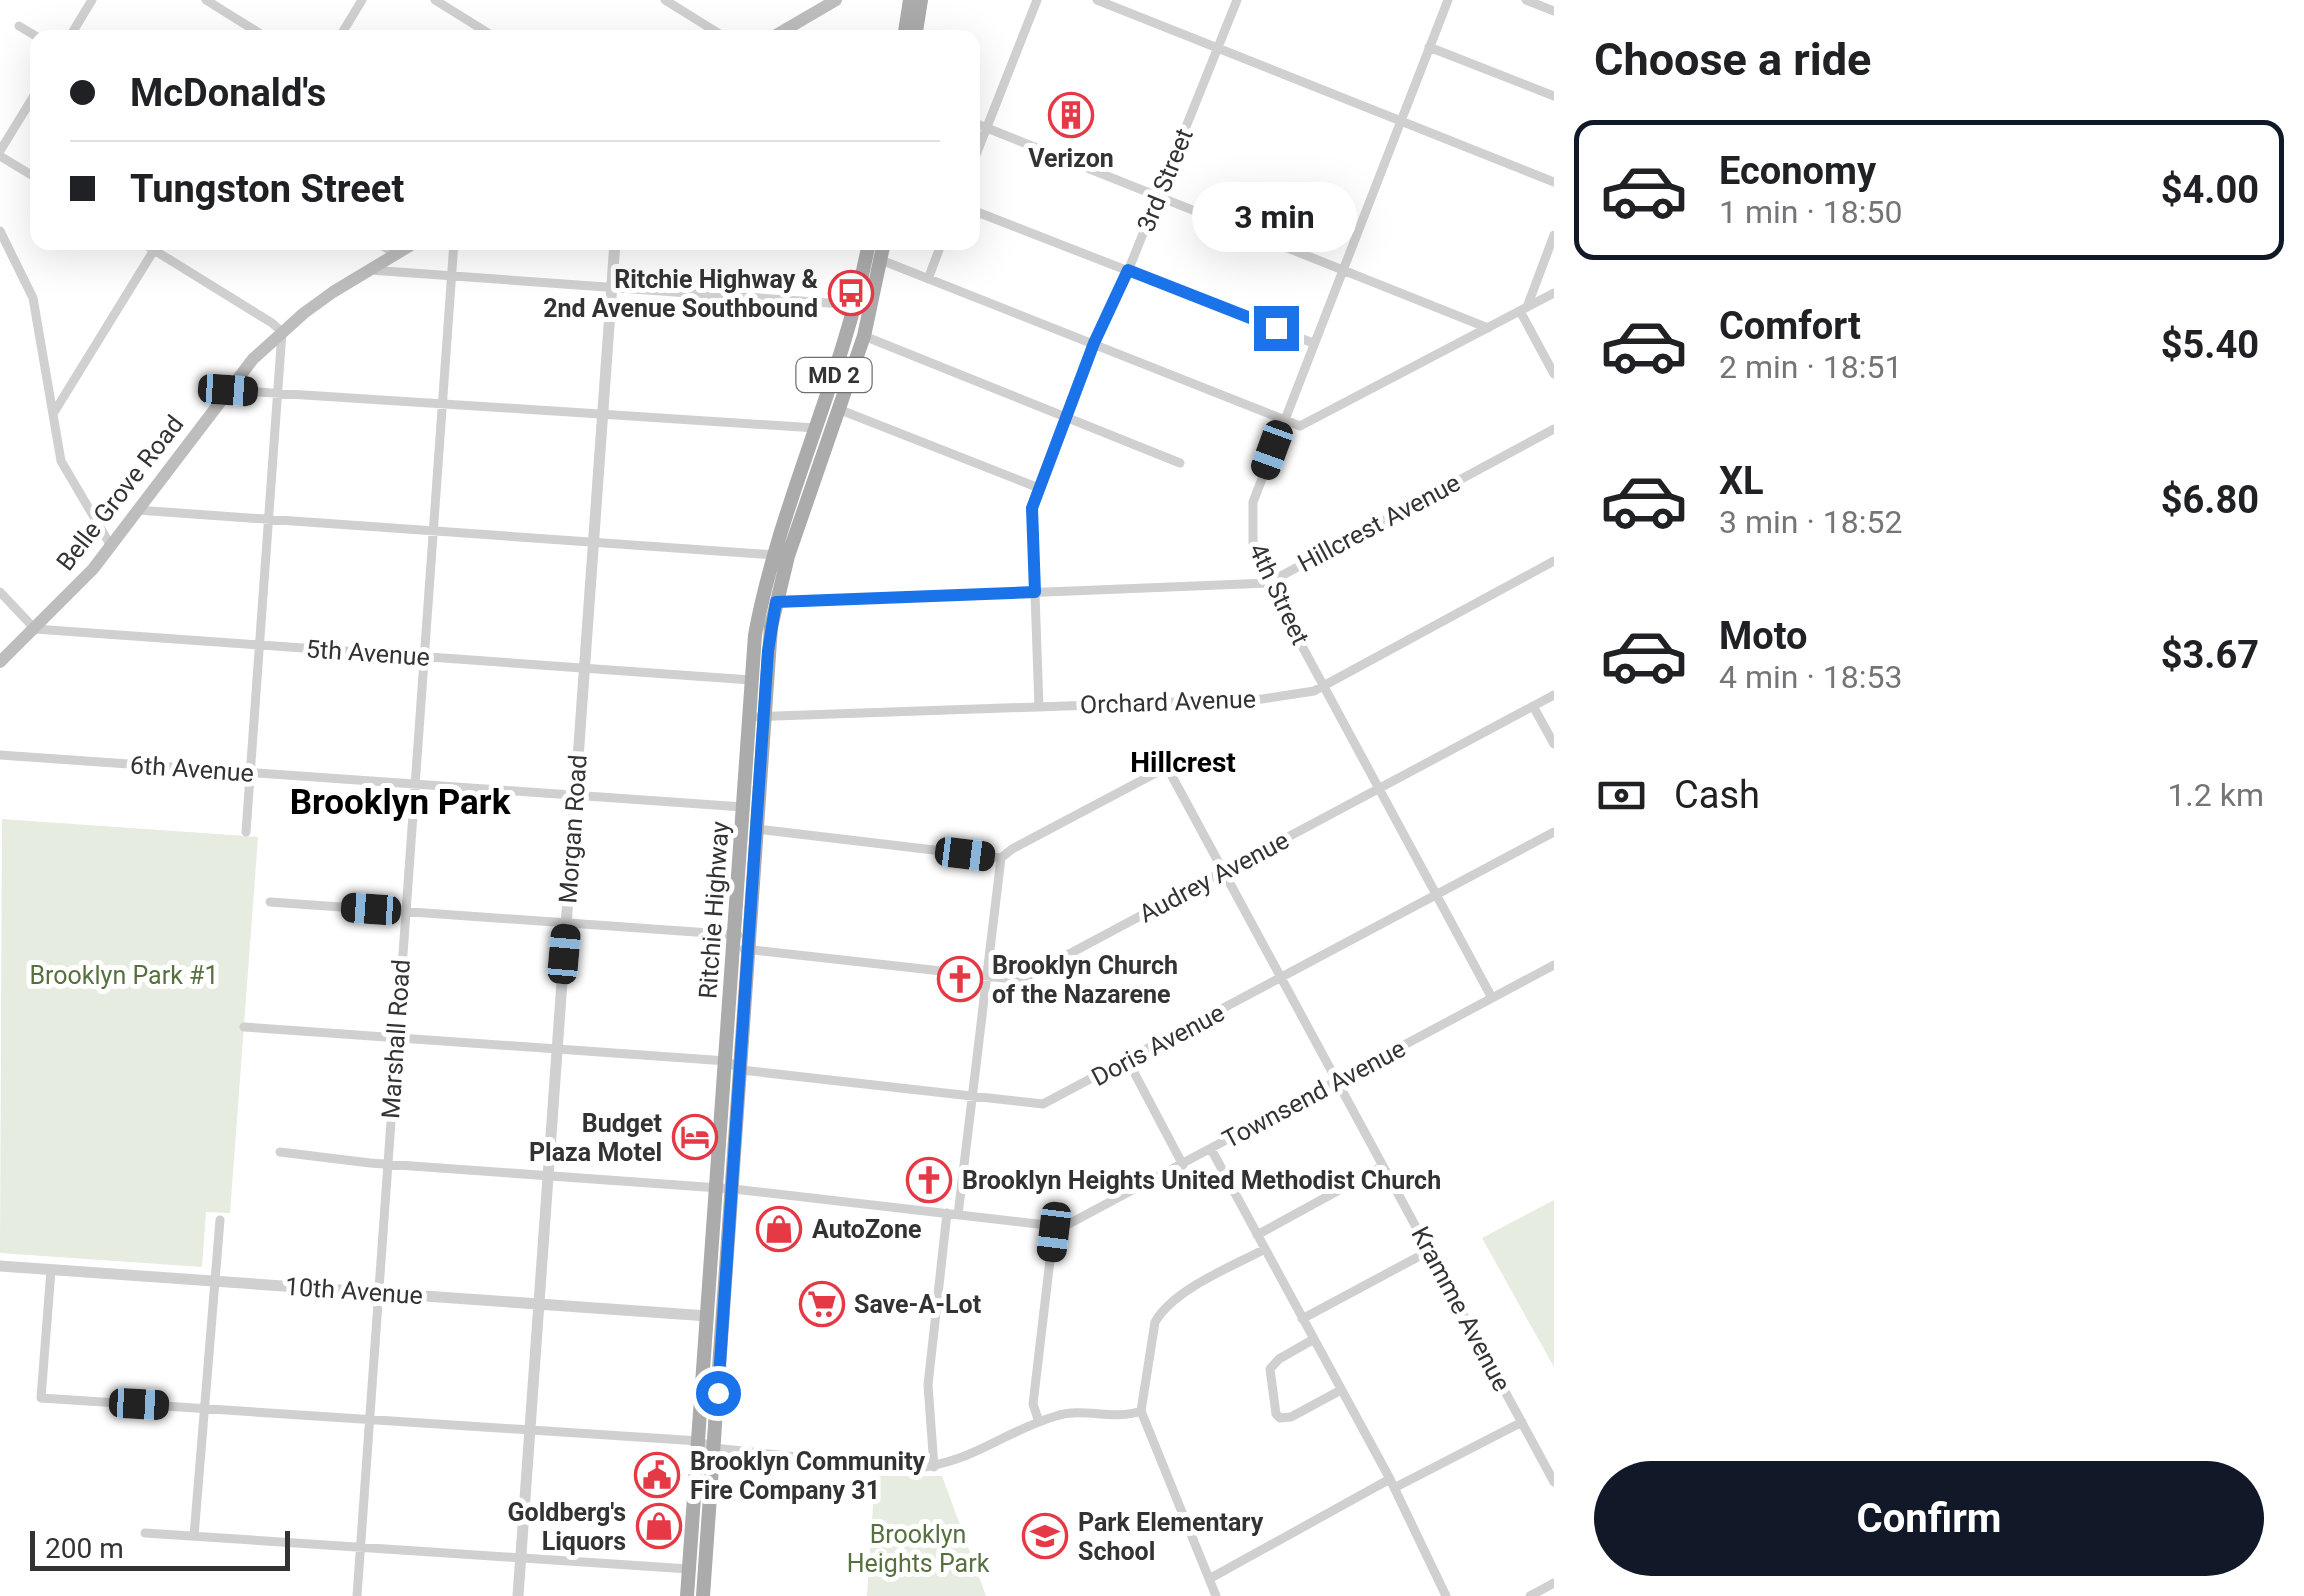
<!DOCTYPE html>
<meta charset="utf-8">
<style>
:root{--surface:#fff;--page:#f2f2f2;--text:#202124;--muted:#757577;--line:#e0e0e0;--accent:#111827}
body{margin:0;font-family:Roboto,sans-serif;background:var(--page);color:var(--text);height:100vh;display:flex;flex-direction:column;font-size:38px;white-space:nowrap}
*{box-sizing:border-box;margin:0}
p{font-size:32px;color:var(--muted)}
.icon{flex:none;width:55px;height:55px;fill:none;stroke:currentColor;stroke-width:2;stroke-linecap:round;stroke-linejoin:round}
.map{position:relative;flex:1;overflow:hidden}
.panel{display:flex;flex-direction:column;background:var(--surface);width:750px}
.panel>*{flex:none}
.hud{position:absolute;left:30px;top:30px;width:950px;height:220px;border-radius:20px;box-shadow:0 10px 40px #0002;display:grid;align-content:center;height:220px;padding:0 40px;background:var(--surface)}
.scale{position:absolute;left:30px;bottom:25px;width:260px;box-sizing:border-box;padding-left:10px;border:5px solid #333;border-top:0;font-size:28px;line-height:35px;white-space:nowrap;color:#333;-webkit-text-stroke:8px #fff;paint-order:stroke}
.end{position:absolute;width:45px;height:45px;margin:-22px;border:12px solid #1a73e8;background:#fff;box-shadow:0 0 0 5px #fff}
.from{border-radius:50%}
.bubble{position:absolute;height:70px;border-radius:35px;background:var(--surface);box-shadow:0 10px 40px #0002;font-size:32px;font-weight:700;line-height:70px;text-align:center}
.car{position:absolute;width:30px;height:60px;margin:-30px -15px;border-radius:12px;box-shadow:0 0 8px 2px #0007;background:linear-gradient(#222 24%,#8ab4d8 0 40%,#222 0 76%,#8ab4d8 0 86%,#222 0)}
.hud b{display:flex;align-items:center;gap:35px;height:95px;font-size:38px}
.hud b+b{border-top:2px solid var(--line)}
.hud i{width:25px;height:25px;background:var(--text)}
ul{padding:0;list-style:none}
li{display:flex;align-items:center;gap:30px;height:140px;margin:0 20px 15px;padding:0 20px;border:5px solid transparent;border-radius:20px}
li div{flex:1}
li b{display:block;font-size:38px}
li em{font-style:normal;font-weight:700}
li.on{border-color:var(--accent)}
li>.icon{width:90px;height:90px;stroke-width:1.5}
h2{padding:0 40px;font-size:45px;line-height:120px}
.pay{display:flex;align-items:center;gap:25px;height:110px;padding:0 40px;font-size:38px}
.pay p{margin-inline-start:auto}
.button{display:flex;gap:20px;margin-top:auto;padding:20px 40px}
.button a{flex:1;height:115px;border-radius:60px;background:var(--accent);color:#fff;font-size:40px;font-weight:700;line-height:115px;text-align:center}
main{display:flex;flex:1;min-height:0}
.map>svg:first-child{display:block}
</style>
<main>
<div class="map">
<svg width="1554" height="1596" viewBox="0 0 1554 1596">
<rect width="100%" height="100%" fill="#fff"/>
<path fill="#e6ecdf" d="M2,819l256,18 -28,376 -24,-1 -4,55 -202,-14z
M1554,1200v167l-72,-129z
M875,1476h67l44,120h-119z"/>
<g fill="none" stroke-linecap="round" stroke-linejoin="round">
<path stroke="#d0d0d0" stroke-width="9" d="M206,0l61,38
M435,0l61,38
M665,0l61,38
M1097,0l457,182
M1448,0l-195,502v43l15,38 224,415
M1526,0l28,11
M19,26l20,12
M69,38l23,-38
M339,38l23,-38
M1429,47l125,49
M972,122l516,206
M0,151l38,-62
M0,156l38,23
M972,165l65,-165
M972,210l341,133
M0,231l33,67 28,163 50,85
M141,242l131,81 10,9 -36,500
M376,242l20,12
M881,260l419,166 254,-133
M370,270l486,35
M928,279l14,-37
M1527,307l27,-72
M1520,311l34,63
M864,336l316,127
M228,390l588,38
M838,409l201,79
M53,414l101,-164
M137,510l638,45
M0,592l35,37 716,51
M776,603l492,-20 286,-154
M1533,706l21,38
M1039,707l-7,-199 62,-165 34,-72 109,-271
M749,717l513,-18 52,-8 240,-130
M0,755l743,52
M757,829l244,29 11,-9 155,-82 387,715
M270,902l468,33
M744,949l269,30 13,-2 528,-282
M244,1027l483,34 14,9 302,34 511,-272
M1128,1061l55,104
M1211,1149l179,330 56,117
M280,1152l90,11 363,26 330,38 491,-262
M958,1215l43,-357
M1257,1235l126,-69
M51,1270l-10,128 658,43 15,7 195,21c63,-5 91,-36 147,-53 28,-9 57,5 85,-5
M1302,1319l127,-68
M1314,1339l-35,20 -9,10 6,45 4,4 11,-1 50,-27
M1039,1422l-6,-18 21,-178
M934,1467l-6,-82 19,-172
M1394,1488l128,-66
M145,1533l544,36
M194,1536l26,-316
M1209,1579l181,-100
M357,1596l97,-1354
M1216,1596l-75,-185 14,-89c19,-33 76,-55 110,-73
M1530,1596l24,-13"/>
<path stroke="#d0d0d0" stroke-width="11" d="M0,1266l708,50
M518,1596l97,-1354"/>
<path stroke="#bdbdbd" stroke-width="12" d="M771,38l65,-38
M0,662l93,-93 160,-210 51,-46 29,-21 83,-50"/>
<path stroke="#ababab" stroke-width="14" d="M904,38l6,-38
M915,38l6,-38
M687,1596l68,-961c25,-135 89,-258 114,-393
M703,1596l68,-969 17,-71 76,-220 20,-94"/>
</g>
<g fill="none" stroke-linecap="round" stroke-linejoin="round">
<path stroke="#1a73e8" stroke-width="12" d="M718,1393l50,-742 8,-49 259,-10 -3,-84 62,-165 34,-73 148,58"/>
</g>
<defs>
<symbol id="building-ring" viewBox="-11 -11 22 22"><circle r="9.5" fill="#fff" stroke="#e63946" stroke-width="1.5"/><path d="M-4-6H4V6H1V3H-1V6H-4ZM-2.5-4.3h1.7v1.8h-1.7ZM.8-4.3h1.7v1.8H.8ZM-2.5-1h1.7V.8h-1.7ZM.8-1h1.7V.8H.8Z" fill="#e63946"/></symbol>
<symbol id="bus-ring" viewBox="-11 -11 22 22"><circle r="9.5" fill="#fff" stroke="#e63946" stroke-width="1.5"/><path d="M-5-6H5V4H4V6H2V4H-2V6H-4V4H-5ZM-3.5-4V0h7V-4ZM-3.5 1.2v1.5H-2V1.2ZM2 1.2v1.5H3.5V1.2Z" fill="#e63946"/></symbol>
<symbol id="church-ring" viewBox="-11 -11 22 22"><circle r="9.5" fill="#fff" stroke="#e63946" stroke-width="1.5"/><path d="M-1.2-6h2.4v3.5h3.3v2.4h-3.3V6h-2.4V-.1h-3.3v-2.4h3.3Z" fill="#e63946"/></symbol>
<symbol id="hotel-ring" viewBox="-11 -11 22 22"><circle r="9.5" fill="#fff" stroke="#e63946" stroke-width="1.5"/><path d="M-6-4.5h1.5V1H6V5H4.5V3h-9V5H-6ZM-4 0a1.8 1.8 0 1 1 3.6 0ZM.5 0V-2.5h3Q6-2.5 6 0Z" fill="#e63946"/></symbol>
<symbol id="shop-ring" viewBox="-11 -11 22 22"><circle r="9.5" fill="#fff" stroke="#e63946" stroke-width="1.5"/><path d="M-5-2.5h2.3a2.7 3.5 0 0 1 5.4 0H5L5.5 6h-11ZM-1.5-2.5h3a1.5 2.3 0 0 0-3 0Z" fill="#e63946"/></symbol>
<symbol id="supermarket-ring" viewBox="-11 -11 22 22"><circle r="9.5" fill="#fff" stroke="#e63946" stroke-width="1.5"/><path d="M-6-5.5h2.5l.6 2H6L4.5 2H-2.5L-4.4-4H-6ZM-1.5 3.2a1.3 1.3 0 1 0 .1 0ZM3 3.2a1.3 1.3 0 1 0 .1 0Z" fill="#e63946"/></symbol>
<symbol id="civic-ring" viewBox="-11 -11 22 22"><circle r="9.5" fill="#fff" stroke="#e63946" stroke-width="1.5"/><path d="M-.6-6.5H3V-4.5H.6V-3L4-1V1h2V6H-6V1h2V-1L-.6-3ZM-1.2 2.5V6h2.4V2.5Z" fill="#e63946"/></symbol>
<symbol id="school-ring" viewBox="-11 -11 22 22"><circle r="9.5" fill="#fff" stroke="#e63946" stroke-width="1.5"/><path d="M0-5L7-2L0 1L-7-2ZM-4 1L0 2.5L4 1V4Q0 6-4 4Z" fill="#e63946"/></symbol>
</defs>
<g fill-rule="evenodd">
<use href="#building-ring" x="1046" y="90" width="50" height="50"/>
<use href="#bus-ring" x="826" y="268" width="50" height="50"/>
<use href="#church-ring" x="935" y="954" width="50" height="50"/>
<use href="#hotel-ring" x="670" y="1112" width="50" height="50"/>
<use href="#church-ring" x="904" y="1155" width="50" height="50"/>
<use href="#shop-ring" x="754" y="1204" width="50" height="50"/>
<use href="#supermarket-ring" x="797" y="1279" width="50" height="50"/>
<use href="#civic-ring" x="632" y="1450" width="50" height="50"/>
<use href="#shop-ring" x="634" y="1501" width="50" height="50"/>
<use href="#school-ring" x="1020" y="1511" width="50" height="50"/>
</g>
<g text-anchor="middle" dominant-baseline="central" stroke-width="10" stroke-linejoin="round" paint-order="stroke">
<rect fill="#fff" stroke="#707070" stroke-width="2.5" x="796.5" y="358" width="75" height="34" rx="8"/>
<g font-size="22" font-weight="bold" fill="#333">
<text x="834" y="375">MD 2</text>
</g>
<g font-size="25" font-weight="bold" fill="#333" stroke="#fff" text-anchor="start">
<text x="1071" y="158" text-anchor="middle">Verizon</text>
<text x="818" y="279" text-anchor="end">Ritchie Highway &amp;<tspan x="818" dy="29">2nd Avenue Southbound</tspan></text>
<text x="992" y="965">Brooklyn Church<tspan x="992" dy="29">of the Nazarene</tspan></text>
<text x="662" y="1123" text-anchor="end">Budget<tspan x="662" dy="29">Plaza Motel</tspan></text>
<text x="962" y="1180">Brooklyn Heights United Methodist Church</text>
<text x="812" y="1229">AutoZone</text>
<text x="854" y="1304">Save-A-Lot</text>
<text x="690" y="1461">Brooklyn Community<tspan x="690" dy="29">Fire Company 31</tspan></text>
<text x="626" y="1512" text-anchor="end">Goldberg's<tspan x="626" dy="29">Liquors</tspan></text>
<text x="1078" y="1522">Park Elementary<tspan x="1078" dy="29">School</tspan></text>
</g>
<g font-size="25" fill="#333" stroke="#fff">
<text transform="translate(1165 180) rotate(-68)">3rd Street</text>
<text transform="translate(120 493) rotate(-52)">Belle Grove Road</text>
<text transform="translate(1379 523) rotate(-28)">Hillcrest Avenue</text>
<text transform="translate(1279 594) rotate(65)">4th Street</text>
<text transform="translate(368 653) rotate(4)">5th Avenue</text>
<text transform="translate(1168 702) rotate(-2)">Orchard Avenue</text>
<text transform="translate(192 769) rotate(4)">6th Avenue</text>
<text transform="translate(573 829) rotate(-86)">Morgan Road</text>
<text transform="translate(1214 877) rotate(-28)">Audrey Avenue</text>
<text transform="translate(714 910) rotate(-86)">Ritchie Highway</text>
<text transform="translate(396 1039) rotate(-86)">Marshall Road</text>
<text transform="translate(1158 1045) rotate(-28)">Doris Avenue</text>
<text transform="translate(1314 1094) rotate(-28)">Townsend Avenue</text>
<text transform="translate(354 1291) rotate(4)">10th Avenue</text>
<text transform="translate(1461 1309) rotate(62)">Kramme Avenue</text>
</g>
<g font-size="25" fill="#56703f" stroke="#fff">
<text x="124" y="975">Brooklyn Park #1</text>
<text x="918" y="1534">Brooklyn<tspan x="918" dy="29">Heights Park</tspan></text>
</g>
<g font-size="28" font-weight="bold" fill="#000" stroke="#fff">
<text x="1183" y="762">Hillcrest</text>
</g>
<g font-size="35" font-weight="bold" fill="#000" stroke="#fff">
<text x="400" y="802">Brooklyn Park</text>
</g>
</g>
</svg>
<div class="scale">200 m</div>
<i class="end from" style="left:718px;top:1393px"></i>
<i class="end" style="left:1276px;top:328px"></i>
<div class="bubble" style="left:1192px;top:182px;width:165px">3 min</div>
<i class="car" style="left:228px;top:390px;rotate:94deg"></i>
<i class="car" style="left:1272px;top:450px;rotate:200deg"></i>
<i class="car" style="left:965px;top:854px;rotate:97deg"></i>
<i class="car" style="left:371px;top:909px;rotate:274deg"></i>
<i class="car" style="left:564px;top:954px;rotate:5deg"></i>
<i class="car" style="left:1054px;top:1232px;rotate:187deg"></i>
<i class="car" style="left:139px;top:1404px;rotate:93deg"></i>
<div class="hud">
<b><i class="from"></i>McDonald's</b>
<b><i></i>Tungston Street</b>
</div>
</div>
<section class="panel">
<h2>Choose a ride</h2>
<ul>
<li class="on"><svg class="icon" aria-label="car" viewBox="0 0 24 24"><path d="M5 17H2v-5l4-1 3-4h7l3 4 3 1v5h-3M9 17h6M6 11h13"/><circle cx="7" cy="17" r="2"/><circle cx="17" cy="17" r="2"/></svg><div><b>Economy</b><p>1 min · 18:50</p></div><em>$4.00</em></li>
<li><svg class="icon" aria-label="car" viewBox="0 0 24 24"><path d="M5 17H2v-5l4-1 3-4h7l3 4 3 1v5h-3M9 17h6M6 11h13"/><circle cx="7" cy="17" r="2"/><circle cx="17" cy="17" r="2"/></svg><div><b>Comfort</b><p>2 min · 18:51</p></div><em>$5.40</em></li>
<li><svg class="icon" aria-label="car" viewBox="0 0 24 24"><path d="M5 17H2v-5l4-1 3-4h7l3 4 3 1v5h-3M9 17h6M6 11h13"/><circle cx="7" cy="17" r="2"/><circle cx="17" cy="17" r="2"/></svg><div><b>XL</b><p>3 min · 18:52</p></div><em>$6.80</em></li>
<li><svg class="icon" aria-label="car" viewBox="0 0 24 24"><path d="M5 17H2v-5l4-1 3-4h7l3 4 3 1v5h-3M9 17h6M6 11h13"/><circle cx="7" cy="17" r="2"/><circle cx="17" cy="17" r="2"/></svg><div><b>Moto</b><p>4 min · 18:53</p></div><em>$3.67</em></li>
</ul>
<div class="pay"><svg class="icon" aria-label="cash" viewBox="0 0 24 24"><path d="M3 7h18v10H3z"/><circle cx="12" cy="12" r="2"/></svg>Cash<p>1.2 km</p></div>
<div class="button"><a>Confirm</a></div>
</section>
</main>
